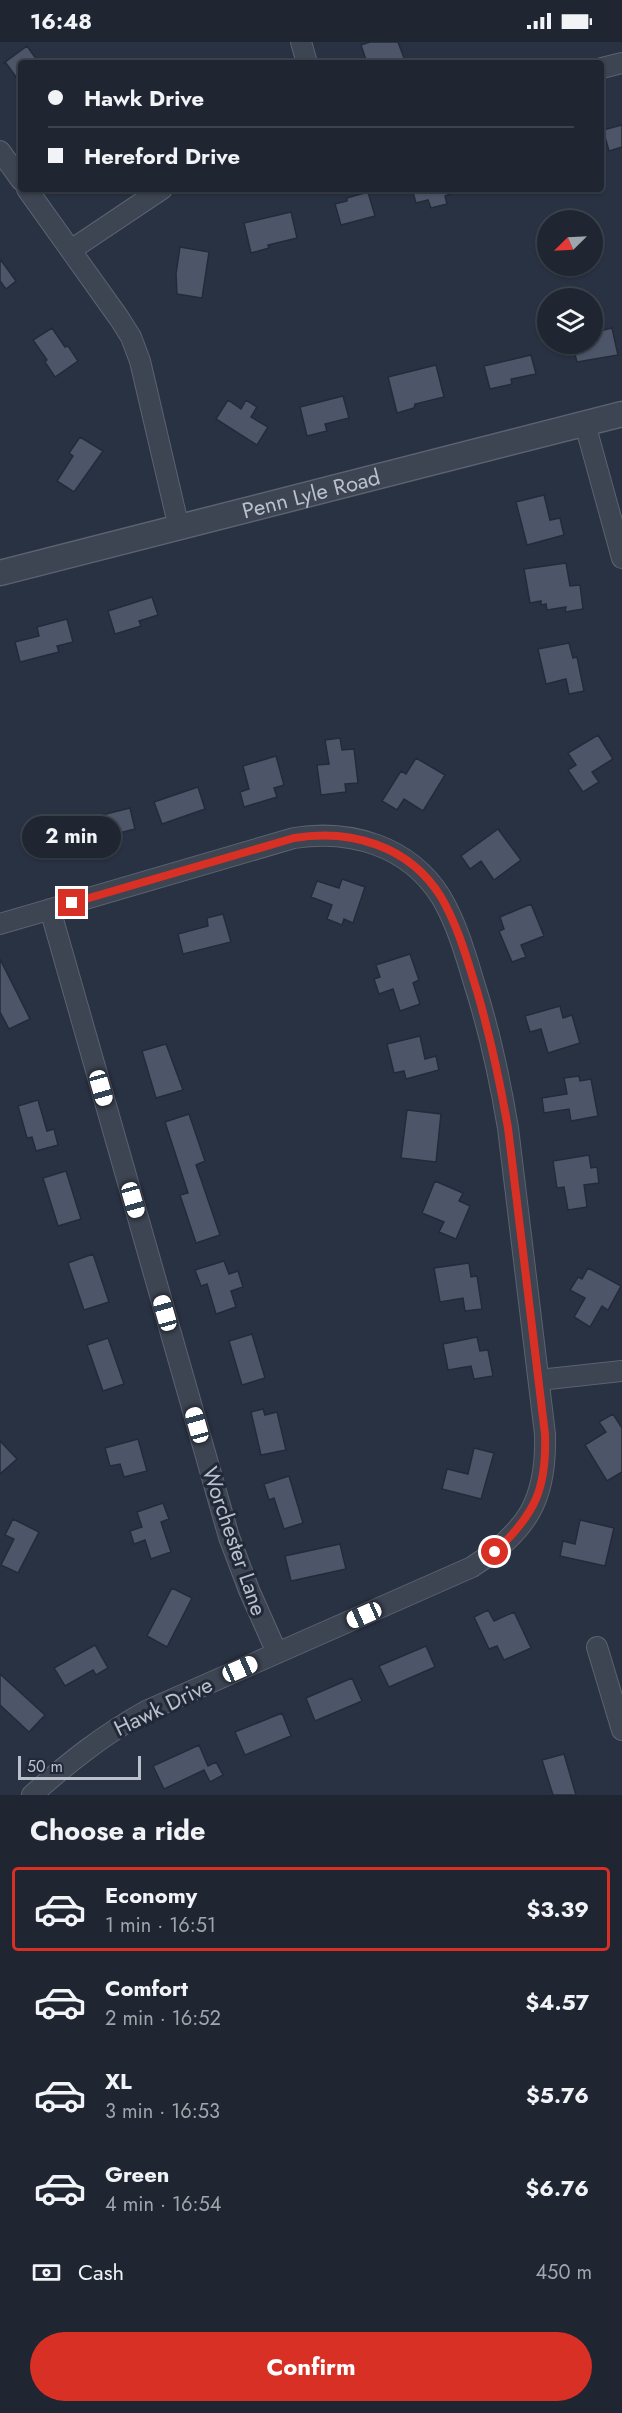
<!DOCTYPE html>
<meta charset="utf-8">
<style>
:root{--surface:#1f2632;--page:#272e3a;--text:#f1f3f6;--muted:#a1a5ac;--line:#3c434d;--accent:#d93025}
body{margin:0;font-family:Jost,sans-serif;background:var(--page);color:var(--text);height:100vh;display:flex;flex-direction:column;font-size:22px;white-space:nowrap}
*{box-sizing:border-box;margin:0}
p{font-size:20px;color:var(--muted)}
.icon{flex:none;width:33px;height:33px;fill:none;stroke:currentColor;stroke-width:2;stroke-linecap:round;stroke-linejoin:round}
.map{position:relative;height:1753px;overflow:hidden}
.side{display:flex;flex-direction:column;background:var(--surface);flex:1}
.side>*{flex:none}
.guide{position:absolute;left:18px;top:18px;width:586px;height:132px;border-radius:6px;box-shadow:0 2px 4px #0004,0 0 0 2px var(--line);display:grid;align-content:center;height:132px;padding:0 30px;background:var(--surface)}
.needle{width:39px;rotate:246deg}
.buttons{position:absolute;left:537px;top:168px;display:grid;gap:12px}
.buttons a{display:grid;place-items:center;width:66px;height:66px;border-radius:50%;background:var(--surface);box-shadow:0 2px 4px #0004,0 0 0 2px var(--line);font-size:30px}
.scale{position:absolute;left:18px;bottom:15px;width:123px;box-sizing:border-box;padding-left:6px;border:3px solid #bac0cc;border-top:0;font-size:16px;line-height:21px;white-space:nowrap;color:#bac0cc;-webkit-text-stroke:4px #212938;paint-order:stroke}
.end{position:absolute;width:27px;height:27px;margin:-14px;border:8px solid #d93025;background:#fff;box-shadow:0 0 0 3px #fff}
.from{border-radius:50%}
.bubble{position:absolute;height:42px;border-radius:21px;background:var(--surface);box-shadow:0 2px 4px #0004,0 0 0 2px var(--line);font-size:20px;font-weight:700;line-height:42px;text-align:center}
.car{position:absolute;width:18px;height:36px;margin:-18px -9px;border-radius:8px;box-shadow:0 0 4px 2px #0007;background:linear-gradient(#fff 24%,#345 0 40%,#fff 0 76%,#345 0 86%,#fff 0)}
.guide b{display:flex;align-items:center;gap:21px;height:57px;font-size:22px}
.guide b+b{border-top:2px solid var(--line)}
.guide i{width:15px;height:15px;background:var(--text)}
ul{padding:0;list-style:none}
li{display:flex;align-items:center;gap:18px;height:84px;margin:0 12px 9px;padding:0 18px;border:3px solid transparent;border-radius:6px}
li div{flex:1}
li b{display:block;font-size:22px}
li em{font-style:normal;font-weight:700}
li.on{border-color:var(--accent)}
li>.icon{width:54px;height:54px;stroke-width:1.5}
h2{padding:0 30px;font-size:27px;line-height:72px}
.pay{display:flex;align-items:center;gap:15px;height:66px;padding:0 30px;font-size:22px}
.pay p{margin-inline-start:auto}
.button{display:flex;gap:12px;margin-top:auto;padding:12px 30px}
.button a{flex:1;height:69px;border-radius:36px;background:var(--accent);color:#fff;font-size:24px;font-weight:700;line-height:69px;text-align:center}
.status{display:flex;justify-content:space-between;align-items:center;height:42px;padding:0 30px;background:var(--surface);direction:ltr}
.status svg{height:16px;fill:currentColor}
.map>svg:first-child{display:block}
</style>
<div class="status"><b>16:48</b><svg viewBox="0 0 49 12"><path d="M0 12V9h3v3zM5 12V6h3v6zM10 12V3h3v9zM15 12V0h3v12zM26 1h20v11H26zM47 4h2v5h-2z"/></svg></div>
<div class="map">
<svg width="622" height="1753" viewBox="0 0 622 1753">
<rect width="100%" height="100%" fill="#293243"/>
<path fill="#4d5669" stroke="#232b3a" stroke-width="1.5" d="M370,0h28l6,16 -14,5h-23l-6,-18z
M27,4l12,17h-18v21l-15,-21h-2z
M622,83v22l-13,4 -6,-21z
M412,147h40l1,4 -8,3 2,8 -16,4 -3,-8 -12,3z
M368,150l7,24 -34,9 -6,-21 12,-3v-3z
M291,170l6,26 -29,7 1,3 -18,5 -7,-30z
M180,205l29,5 -7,46 -25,-4 -1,-20z
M0,217l16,22 -10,8 -6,-8z
M52,286l13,19 3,-1 10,15 -23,16 -10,-15 2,-2 -14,-20z
M612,286l6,27 -41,7 -5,-18h20v-11z
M531,313l5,19 -25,5 1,5 -22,5 -6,-23z
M436,323l8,32 -29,7 -1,4 -17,5 -9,-36z
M343,354l6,22 -24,6 2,7 -20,5 -7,-29z
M228,358l13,9 5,-9 11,7 -6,10 17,10 -11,18 -41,-26z
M80,395l23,14 -29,41 -17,-11 16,-25 -4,-3z
M544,453l6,25 10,-2 4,17 -37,10 -11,-43z
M566,521l4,23 10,-1 3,24 -18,3 1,-5 -19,3 -1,-6 -5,1v-4l-11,2 -6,-34z
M152,555l6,18 -19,6 2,5 -26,8 -7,-23z
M67,577l6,23 -16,4 2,6 -39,10 -5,-20 24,-6 -2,-9z
M569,601l4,15 4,-1 7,34 -15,3 -3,-15 -20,5 -8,-35z
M598,693l15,24 -21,13 7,10 -16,10 -15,-22 8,-5 -8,-12z
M340,696l2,12 12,-1 4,34 -13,1 1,8 -25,3 -4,-30 12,-1 -4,-24z
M276,714l8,29 -10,3 3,9 -33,10 -4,-15 9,-3 -6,-23z
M416,716l29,17 -22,36 -19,-12 -7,11 -15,-9 19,-30 5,3z
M198,745l7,22 -43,15 -8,-22z
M130,766l5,21 -47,12 -6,-21z
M498,787l23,31 -27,20 -13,-19 -11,8 -9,-13z
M342,837l23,8 -12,36 -9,-4 -2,6 -15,-6 5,-14 -21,-8 6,-16 22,7z
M531,862l13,32 -23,9 5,12 -14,5 -13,-31 5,-2 -4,-12z
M223,872l8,28 -48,12 -5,-20 30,-8 -1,-8z
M410,912l9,26 -6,3 7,21 -20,7 -7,-22 -14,5 -5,-15 6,-2 -4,-12z
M0,917l30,60 -21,10 -9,-17z
M560,964l3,12 9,-3 8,28 -32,10 -7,-24 -11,3 -5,-16z
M420,994l5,23 11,-3 3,14 -33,9 -2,-8 -10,2 -7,-29z
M166,1002l17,46 -27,8 -14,-47z
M579,1034l1,5 11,-2 7,37 -27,5 -2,-12 -25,4 -2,-15 25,-4 -3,-16z
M38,1058l9,31 7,-2 4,16 -22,6 -4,-14 -5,1 -9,-32z
M407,1068l34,4 -5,48 -35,-4z
M189,1072l16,47 -9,4 24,70 -24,8 -16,-48 8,-2 -23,-71z
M589,1113l2,13 6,-1 2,16 -15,2 3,22 -19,3 -4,-23 -7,1 -4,-27z
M66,1129l15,48 -23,7 -15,-48z
M435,1139l28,12 -4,8 11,5 -14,33 -17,-7 5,-10 -22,-9z
M93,1212l16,48 -25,8 -16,-47z
M224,1219l5,13 9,-3 5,16 -12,4 5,16 -20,7 -9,-30 -6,2 -6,-16z
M469,1221l2,14 6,-1 5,33 -17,2 -2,-13 -23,4 -6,-34z
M588,1226l33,18 -13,24 -6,-4 -12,21 -16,-10 11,-19 -15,-8 8,-13 4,2z
M252,1292l13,44 -23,7 -13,-44z
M477,1295l3,14 8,-1 5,26 -19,3 -3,-13 -23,4 -5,-26z
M108,1296l16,46 -21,7 -16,-46z
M263,1367l2,6 12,-3 9,38 -25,5 -10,-43z
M613,1372l9,14v44l-15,9 -22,-36 21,-13 -7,-10z
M138,1397l9,32 -23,6 -4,-13 -10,2 -5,-18z
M0,1399l17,18 -17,15z
M474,1406l20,5 -13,46 -39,-10 5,-20 21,5z
M289,1434l14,47 -19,6 -10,-31 -5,2 -5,-16z
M163,1461l6,16 -8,3 10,30 -20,7 -6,-19 -11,4 -4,-13 12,-4 -5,-15z
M13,1477l26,13 -21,41 -17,-8 13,-26 -9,-4z
M580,1478l34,8 -9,38 -45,-10 3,-15 12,3z
M340,1502l6,25 -55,12 -6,-25z
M172,1546l20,10 -25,49 -20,-11z
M488,1568l6,11 20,-9 17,36 -27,12 -7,-14 -8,3 -15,-32z
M95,1603l13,23 -12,7 -3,-5 -28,16 -11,-18z
M426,1604l9,21 -46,20 -10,-21z
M0,1632l45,41 -16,17 -29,-27z
M352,1636l10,23 -47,20 -9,-23z
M282,1671l9,23 -46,19 -10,-23z
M199,1703l9,21 8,-4 7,13 -13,7 -6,-12 -40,19 -11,-23z
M564,1712l12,41h-23l-11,-35z"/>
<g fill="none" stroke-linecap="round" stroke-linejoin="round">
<defs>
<path id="minor" d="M301,0l6,21
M602,26l20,-5
M0,109l21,29
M27,147l92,129 12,19 9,24 39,167
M71,208l91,-61
M585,382l37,134
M50,867l179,628 20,53 28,63
M0,882l294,-86c57,-9 115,8 147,59 16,27 25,59 34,89 15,47 25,94 33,142l37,306c2,67 -18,97 -73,133l-326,144c-43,24 -77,51 -114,84
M539,1338l83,-9
M597,1605l25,83"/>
<g id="tertiary">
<path id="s1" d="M0,531l622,-159"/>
</g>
</defs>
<use href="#minor" stroke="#5b6270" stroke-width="22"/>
<use href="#tertiary" stroke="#5b6270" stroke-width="27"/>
<use href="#minor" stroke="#3d4452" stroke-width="20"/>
<use href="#tertiary" stroke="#3d4452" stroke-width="24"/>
</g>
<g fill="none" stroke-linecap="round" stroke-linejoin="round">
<path stroke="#d93025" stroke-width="8" d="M72,861l222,-65c56,-9 115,7 147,59 17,29 26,62 36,94 13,45 23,91 31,137l37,306c2,55 -10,80 -50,118"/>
</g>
<g text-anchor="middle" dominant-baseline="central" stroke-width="6" stroke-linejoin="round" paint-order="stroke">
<g font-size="22" fill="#bac0cc" stroke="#212938">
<text stroke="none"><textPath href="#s1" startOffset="321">Penn Lyle Road</textPath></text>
<text transform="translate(235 1499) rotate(71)">Worchester Lane</text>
<text transform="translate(163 1664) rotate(-26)">Hawk Drive</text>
</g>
</g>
</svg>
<div class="buttons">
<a><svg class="needle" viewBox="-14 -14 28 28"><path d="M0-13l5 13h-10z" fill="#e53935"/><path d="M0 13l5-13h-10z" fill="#a1a5ac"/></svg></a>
<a><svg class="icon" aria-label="layers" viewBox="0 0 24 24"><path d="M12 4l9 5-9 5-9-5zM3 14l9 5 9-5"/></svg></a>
</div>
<div class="scale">50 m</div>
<i class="end from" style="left:495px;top:1510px"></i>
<i class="end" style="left:72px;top:861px"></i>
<div class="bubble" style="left:22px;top:774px;width:99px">2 min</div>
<i class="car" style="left:101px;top:1046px;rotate:164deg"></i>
<i class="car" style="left:133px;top:1158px;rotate:164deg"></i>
<i class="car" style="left:165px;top:1271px;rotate:344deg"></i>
<i class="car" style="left:197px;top:1383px;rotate:344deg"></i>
<i class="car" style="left:364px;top:1573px;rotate:246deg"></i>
<i class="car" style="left:240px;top:1627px;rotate:66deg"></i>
<div class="guide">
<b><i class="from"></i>Hawk Drive</b>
<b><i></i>Hereford Drive</b>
</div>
</div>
<section class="side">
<h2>Choose a ride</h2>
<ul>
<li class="on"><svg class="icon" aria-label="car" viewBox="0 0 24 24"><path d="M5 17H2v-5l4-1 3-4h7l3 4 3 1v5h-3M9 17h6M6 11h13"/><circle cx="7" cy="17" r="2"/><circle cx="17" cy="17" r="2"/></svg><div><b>Economy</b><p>1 min · 16:51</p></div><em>$3.39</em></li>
<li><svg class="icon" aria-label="car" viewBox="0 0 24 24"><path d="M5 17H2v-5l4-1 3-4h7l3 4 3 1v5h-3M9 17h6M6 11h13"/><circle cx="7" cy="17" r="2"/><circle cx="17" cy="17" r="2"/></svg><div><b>Comfort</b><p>2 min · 16:52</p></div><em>$4.57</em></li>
<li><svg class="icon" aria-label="car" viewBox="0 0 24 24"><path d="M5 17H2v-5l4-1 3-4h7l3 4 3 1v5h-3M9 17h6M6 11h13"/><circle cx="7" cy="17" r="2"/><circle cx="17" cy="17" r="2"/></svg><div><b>XL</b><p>3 min · 16:53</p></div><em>$5.76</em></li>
<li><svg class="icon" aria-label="car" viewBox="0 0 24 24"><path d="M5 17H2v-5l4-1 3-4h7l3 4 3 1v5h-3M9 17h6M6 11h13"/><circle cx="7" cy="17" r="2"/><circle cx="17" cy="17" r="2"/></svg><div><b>Green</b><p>4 min · 16:54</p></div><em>$6.76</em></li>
</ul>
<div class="pay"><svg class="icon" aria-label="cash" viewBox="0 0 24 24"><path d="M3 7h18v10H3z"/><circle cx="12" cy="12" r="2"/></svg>Cash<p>450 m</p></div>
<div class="button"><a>Confirm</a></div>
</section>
